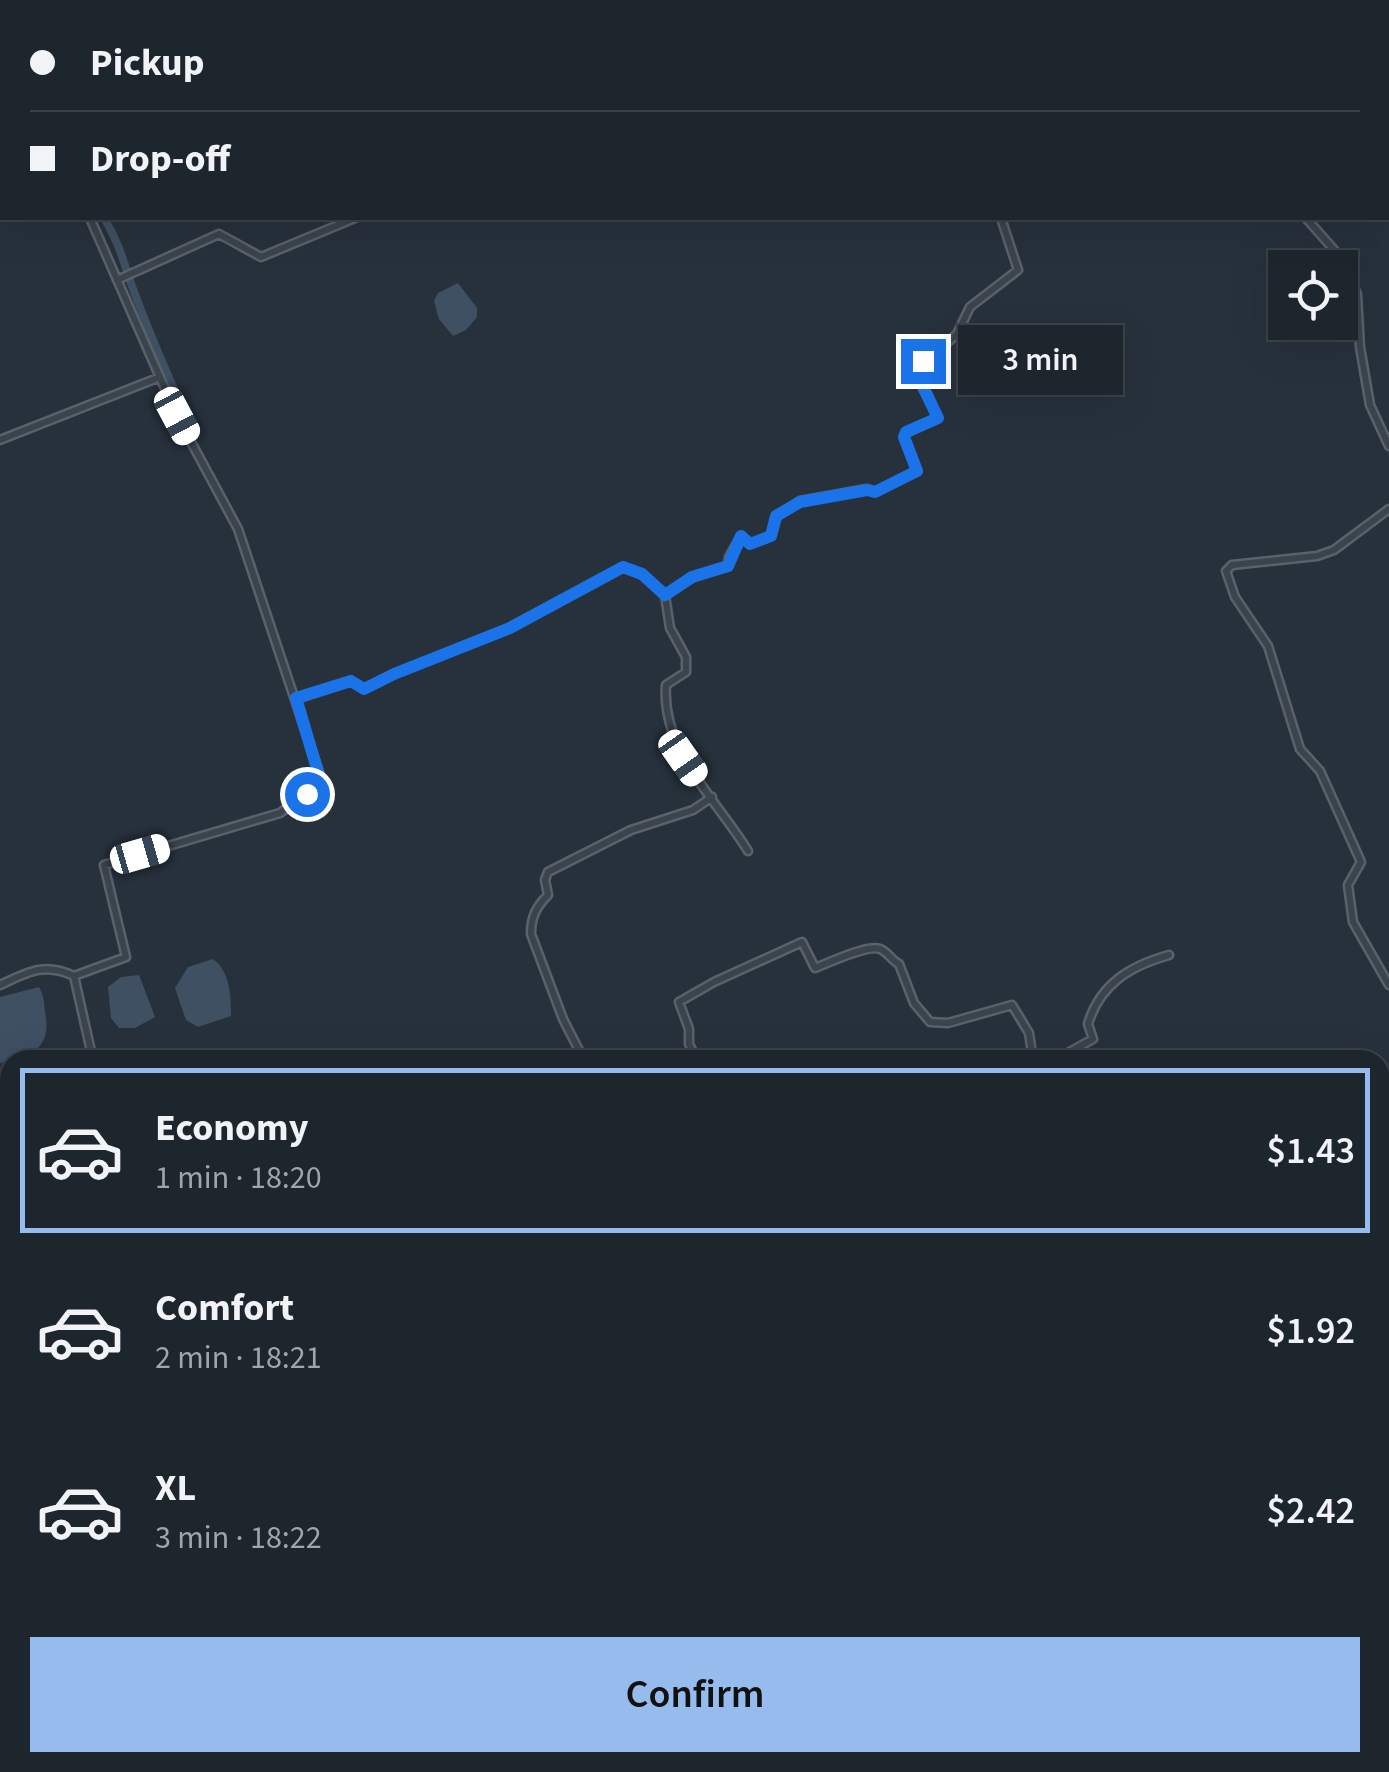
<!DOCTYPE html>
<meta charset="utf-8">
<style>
:root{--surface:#1d252d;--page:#252d35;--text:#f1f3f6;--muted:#a0a5aa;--line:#3b4249;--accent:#96bbed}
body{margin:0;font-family:"Source Sans 3",sans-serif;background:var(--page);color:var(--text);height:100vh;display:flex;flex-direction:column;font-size:38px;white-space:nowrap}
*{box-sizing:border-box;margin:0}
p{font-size:32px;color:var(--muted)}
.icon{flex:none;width:55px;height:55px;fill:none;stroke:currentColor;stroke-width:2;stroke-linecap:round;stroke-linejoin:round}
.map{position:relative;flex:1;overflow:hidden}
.details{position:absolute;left:0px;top:1050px;width:1390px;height:722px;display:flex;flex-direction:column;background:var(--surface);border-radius:30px 30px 0 0;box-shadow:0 10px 40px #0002,0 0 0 2px var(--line)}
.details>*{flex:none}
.top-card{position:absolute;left:0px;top:0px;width:1390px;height:220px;box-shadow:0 10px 40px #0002,0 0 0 2px var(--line);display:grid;align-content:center;height:220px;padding:0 30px;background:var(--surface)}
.fabs{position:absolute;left:1268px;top:250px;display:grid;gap:20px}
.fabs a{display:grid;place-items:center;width:90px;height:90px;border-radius:0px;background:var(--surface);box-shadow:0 10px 40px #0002,0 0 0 2px var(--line);font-size:50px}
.end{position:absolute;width:45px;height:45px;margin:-22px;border:12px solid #1a73e8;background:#fff;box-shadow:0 0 0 5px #fff}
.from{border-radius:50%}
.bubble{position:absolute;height:70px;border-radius:0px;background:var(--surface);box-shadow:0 10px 40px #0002,0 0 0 2px var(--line);font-size:32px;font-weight:600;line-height:70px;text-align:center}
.car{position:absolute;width:30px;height:60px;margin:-30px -15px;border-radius:12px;box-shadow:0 0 8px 2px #0007;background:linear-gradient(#fff 24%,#345 0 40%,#fff 0 76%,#345 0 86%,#fff 0)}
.top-card b{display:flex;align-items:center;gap:35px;height:95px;font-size:38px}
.top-card b+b{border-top:2px solid var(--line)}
.top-card i{width:25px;height:25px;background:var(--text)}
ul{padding:18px 0 0;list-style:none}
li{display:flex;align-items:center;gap:30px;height:165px;margin:0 20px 15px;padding:0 10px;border:5px solid transparent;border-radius:0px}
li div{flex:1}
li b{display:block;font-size:38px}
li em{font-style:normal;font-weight:600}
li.current{border-color:var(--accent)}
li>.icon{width:90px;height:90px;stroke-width:1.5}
.primary-button{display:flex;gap:20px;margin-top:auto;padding:20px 30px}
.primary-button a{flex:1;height:115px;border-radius:0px;background:var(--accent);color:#111;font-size:40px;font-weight:600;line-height:115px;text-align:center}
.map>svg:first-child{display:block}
</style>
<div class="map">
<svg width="1389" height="1772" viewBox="0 0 1389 1772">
<rect width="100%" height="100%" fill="#27313c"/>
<path fill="#3f5063" d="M458,283l19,25v9l-11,13 -13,6 -14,-17 -5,-18 4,-8z
M213,959c17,12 18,37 18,57l-33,11 -12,-7 -11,-32 13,-21z
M139,975l16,42 -20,11h-16l-8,-10 -3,-31 13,-10z
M39,987c6,11 5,19 7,32 4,32 -19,37 -46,44v-66z"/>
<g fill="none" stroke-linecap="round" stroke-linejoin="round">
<path stroke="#3f5063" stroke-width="8" d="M57,2v-2
M104,218c18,30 20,48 32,79 16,42 33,83 53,124"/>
<defs>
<path id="minor" d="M45,2l1,-2
M636,2l4,-2
M1224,2v-2
M1388,75h1
M0,127h2
M90,218l87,198 61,113 81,243 -2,14 -37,27 -176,52 22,92 -52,19 19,84
M1306,218l37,42 14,34 3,53 10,58 19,41
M117,280l102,-46 42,23 94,-39
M0,440l160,-63
M1389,509l-55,41 -17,6 -85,9 -6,6 9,26 33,49 32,103 20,22 41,91 -13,23 5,37 36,63
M296,699l55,-18 13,8 30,-15 115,-46 114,-61 19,7 23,21
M748,851c-32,-52 -87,-101 -82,-166l20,-13v-15l-16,-29 -5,-33 28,-18 35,-11 1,-9 12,-21 9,8 21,-8 6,-20 23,-15 67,-12 8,3 42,-21 -13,-34 2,-4 32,-15 -17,-34 -2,-17 38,-33 13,-27 48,-37 -17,-52
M0,985c28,-13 44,-23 74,-9
M584,1060l-21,-41 -32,-85c0,-17 5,-27 17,-39l-3,-15 3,-8 83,-42 62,-20 19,-13
M697,1060l-8,-16v-15l-10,-27 35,-20 88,-40 13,26c13,-5 53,-24 65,-19 8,3 11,11 19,15l15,39 16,19 18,1 64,-18 17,28 4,27
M1055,1060l38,-21 -5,-15c12,-40 42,-58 81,-69
M0,1544l10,-5
M1380,1599l9,7
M392,1762l2,10
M744,1772l2,-10"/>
<path id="secondary" d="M1380,1639l9,-10
M815,1772l32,-10"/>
</defs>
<use href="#minor" stroke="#59616a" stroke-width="11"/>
<use href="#secondary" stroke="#59616a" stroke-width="14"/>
<use href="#minor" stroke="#3b434c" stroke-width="6"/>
<use href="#secondary" stroke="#49525f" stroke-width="9"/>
</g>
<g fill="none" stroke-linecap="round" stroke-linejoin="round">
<path stroke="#1a73e8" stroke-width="12" d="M307,794l10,-8 1,-14 -22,-74 55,-17 13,8 30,-15 116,-46 113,-61 19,7 23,21 27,-18 36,-11 13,-30 9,8 21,-8 5,-20 24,-14 67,-12 8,2 42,-21 -13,-34 2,-5 32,-14 -20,-42 5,-15"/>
</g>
</svg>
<div class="fabs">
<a><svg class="icon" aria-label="locate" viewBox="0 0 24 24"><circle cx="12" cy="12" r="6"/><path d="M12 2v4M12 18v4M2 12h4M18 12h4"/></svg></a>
</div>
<i class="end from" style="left:307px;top:794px"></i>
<i class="end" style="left:923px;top:361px"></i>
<div class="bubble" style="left:958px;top:325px;width:165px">3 min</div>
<i class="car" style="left:177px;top:416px;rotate:152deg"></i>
<i class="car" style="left:683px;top:758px;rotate:145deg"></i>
<i class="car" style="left:140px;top:854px;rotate:74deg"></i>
<div class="top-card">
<b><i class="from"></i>Pickup</b>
<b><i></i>Drop-off</b>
</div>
<section class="details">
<ul>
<li class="current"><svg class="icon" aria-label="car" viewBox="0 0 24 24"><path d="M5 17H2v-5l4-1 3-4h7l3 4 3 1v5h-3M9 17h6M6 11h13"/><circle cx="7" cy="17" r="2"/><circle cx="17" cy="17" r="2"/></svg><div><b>Economy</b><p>1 min · 18:20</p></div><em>$1.43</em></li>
<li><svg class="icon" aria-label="car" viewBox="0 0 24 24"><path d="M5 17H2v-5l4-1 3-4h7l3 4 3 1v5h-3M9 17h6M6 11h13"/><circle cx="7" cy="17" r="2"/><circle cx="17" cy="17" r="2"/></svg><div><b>Comfort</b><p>2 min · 18:21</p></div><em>$1.92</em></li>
<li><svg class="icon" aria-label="car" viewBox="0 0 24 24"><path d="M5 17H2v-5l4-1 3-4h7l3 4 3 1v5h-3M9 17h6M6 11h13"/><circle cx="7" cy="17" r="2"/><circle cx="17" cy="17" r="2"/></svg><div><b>XL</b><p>3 min · 18:22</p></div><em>$2.42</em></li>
</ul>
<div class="primary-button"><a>Confirm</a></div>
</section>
</div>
